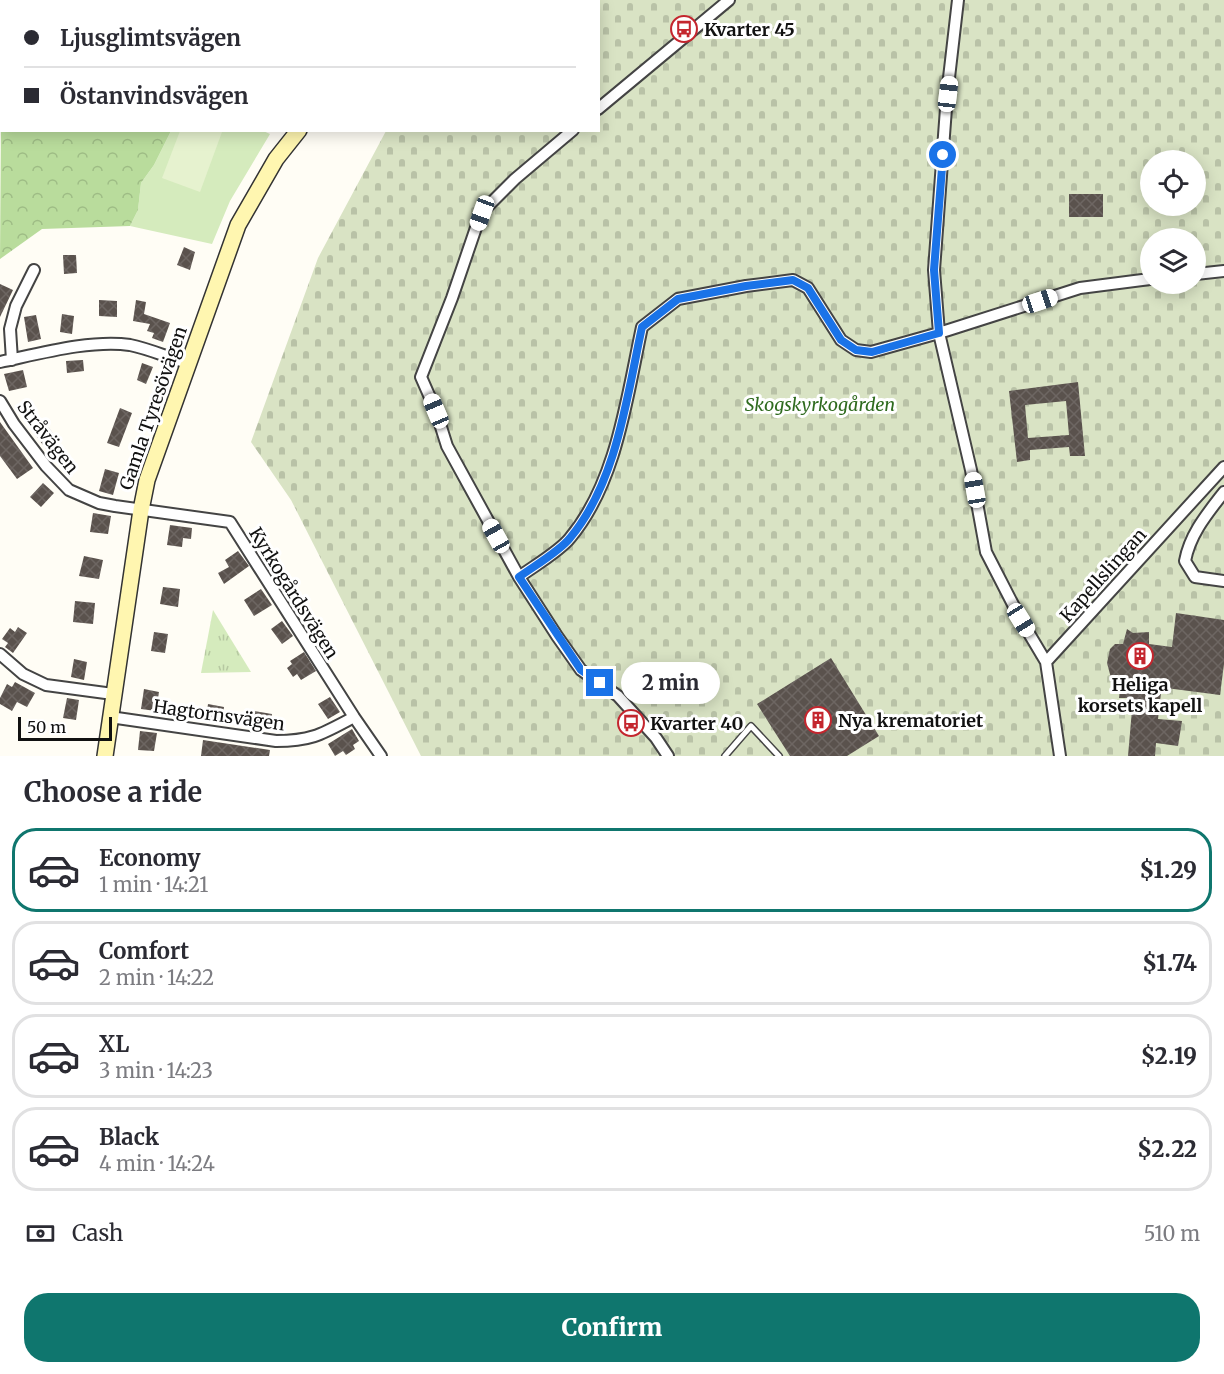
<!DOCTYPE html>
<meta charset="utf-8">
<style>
:root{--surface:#fff;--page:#f7f7f7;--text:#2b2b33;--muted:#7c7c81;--line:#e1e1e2;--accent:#0f766e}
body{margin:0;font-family:Merriweather,serif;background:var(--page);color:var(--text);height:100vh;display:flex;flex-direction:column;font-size:22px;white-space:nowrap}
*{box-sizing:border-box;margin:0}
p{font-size:20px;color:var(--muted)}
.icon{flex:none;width:33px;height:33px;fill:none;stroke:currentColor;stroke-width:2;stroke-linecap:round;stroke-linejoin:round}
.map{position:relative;height:756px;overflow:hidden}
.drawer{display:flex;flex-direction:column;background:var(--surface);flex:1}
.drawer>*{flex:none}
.top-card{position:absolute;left:0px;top:0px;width:600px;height:132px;box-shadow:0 3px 15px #0003;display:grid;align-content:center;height:132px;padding:0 24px;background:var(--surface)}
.buttons{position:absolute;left:1140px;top:150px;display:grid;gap:12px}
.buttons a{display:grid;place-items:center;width:66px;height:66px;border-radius:50%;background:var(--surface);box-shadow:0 3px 15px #0003;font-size:30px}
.scale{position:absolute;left:18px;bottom:15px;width:94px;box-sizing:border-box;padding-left:6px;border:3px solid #111;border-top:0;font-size:16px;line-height:21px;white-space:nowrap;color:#111;-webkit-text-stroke:4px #fff;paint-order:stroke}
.end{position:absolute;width:27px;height:27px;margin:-14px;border:8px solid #1a73e8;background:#fff;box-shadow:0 0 0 3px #fff}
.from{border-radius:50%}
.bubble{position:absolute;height:42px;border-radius:21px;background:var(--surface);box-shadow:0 3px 15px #0003;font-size:20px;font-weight:800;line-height:42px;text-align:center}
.car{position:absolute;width:18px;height:36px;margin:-18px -9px;border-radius:8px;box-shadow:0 0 4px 2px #0007;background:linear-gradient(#fff 24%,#345 0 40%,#fff 0 76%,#345 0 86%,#fff 0)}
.top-card b{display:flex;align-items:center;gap:21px;height:57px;font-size:22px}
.top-card b+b{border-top:2px solid var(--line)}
.top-card i{width:15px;height:15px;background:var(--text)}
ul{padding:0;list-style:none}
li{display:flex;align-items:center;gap:18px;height:84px;margin:0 12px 9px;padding:0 12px;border:3px solid var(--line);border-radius:24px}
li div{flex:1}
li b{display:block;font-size:22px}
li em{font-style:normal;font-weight:800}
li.current{border-color:var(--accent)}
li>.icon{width:54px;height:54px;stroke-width:1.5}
h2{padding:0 24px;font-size:27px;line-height:72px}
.pay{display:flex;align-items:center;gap:15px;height:66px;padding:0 24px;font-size:22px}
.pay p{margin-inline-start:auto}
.cta{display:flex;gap:12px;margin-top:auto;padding:12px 24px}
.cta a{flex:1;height:69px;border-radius:24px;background:var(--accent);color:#fff;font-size:24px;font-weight:800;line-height:69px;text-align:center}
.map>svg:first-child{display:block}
</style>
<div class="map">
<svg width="1224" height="756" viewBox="0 0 1224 756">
<defs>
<pattern id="forest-crowns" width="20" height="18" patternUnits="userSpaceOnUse" patternTransform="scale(1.5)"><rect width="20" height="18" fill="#b9dc9c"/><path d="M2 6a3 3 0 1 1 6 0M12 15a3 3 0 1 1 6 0" fill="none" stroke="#9ebc85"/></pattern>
<pattern id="cemetery-stones" width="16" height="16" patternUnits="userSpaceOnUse" patternTransform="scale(1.5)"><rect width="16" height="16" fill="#d9e3c4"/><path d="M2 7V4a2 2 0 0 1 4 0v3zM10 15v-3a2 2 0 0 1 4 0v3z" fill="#b9c2a7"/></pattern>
<pattern id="park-tufts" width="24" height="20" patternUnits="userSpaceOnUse" patternTransform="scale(1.5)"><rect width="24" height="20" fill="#d5ebbd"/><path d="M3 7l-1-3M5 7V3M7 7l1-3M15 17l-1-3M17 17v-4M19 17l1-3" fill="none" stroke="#b6c8a1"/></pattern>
<pattern id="building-cross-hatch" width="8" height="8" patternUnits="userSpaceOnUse" patternTransform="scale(1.5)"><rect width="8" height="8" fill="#5a524d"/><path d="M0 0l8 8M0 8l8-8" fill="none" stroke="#6d6662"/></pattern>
</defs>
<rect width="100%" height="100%" fill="#fffdf5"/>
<path fill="#d5ebbd" d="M261,130l9,4 -40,67 -18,43 -82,-18 8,-16 3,-27 13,-18 17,-34z"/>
<path fill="url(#forest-crowns)" d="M1,123l1,7 169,1 -17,34 -13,18 -3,27 -8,16 -88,3 -42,30z"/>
<path fill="url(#cemetery-stones)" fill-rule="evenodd" d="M473,0h751v756h-803l-130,-256 -40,-58 67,-184 68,-127 212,-1v-128l-126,-1zM1150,160h46v46h-46zM1150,238h46v46h-46z"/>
<path fill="url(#park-tufts)" d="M213,610l38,62 -50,1z"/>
<path fill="#e6f2cf" d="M180,131h37l5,1 -22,60 -38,-14z"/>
<path fill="url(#building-cross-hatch)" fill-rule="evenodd" d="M1069,194h34v23h-34z
M184,247l11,5 -5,18 -13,-5z
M63,255h13l1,18 -13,1z
M0,284l13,6 -13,27z
M99,300l18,1v16l-18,-1z
M136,300l10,2 -2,12 26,9 -7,19 -11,-4 2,-5 -7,-2 3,-7 -17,-3z
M62,314l12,2 -2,18 -12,-2z
M36,315l5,24 -13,3 -4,-25z
M83,360l1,11 -17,2 -1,-12z
M142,363l11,4 -7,17 -9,-4z
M23,370l4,17 -18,4 -5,-17z
M1078,382l7,74h-15l-1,-9 -39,3v10l-13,2 -8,-71zM1066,401l3,34 -41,3 -3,-33z
M120,408l12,5 -13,34 -12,-4z
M0,422l33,46 -16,11 -17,-23z
M46,424l12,16 -12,9 -12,-16z
M105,469l14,4 -6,22 -14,-4z
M43,483l11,10 -13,14 -11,-10z
M93,513l18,3 -3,18 -18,-2z
M170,525l22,3 -1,11 -8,-1 -1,9 -15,-2z
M238,551l11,15 -25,18 -6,-11 11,-6 -4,-7z
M84,556l19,4 -4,19 -20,-3z
M163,587l17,2 -2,18 -18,-3z
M261,589l11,16 -18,11 -10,-16z
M75,601l20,2 -2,21 -20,-2z
M1176,613l48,7v44l-4,31 -54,-7v5h-5l-3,26 24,2 -4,25 -22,-3 -1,13h-27l5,-58h-14l2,-16 -10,-4 -4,-15 3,-14 5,-5h8l4,-15 6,4 16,-1v12l23,3z
M282,621l11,15 -11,8 -11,-15z
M18,627l9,6 -14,20 -8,-6 3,-4 -6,-4 8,-11 5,4z
M154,632l14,2 -3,19 -14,-2z
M304,652l12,19 -15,9 -4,-6 -4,3 -6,-9 5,-4 -2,-3z
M831,658l48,78 -32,20h-57l-33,-52z
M74,659l13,3 -3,18 -13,-3z
M15,682l20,11 -8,14 -10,-5 -5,9 -12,-7v-6l7,-14 5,3z
M144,689l15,3 -3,19 -15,-2z
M330,697l10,15 -12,7 -10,-15z
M67,698l12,2 -3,20 -13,-2z
M208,704l16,3 -2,13 -16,-3z
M247,710l25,4 -2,15 -26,-5z
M352,729l7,12 -6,4 2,4 -9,6 -3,-4 -8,5 -7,-12z
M140,731l17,2 -3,18 -16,-1z
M203,740l67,10 -1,6h-68z"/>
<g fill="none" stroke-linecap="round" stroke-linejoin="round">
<defs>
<path id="lane" d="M725,756l26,-30 28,30"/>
<path id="street" d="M43,0l1,2
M244,0v2
M958,0l-11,95 -13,175 5,63 32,137 15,82 35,68 25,42
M0,64h2
M598,109l131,-109
M573,130l-58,49 -34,34 -29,85 -31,79 15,34 11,35 72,131 38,59 24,34 37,26 38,42 12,18
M1196,274l28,-3
M12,360l-2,-31 6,-23 18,-36
M0,362c38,-8 92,-23 130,-17 20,4 39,13 58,18
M0,401l14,23 32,42 23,24 30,13 16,3 115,16 124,195 27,39
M1224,492c-17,22 -34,42 -39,69l10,16 29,4
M519,577c15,-11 41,-26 51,-39 47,-56 57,-142 72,-211l36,-28 68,-13 47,-6 15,8 33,52 15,10 15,2 68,-19 141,-45 70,-9
M0,654l23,20 23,11 67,9
M110,717l166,24c36,0 46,-7 78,-24
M1060,756l-14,-94 178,-195"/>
<path id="secondary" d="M420,2l1,-2
M105,756l36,-246 6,-30 91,-255 38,-66 23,-29"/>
</defs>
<use href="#lane" stroke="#444" stroke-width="8"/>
<use href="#street" stroke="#444" stroke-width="14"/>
<use href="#secondary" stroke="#333" stroke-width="18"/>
<use href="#lane" stroke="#fff" stroke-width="5"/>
<use href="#street" stroke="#fff" stroke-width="10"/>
<use href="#secondary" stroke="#fff6b0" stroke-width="15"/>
</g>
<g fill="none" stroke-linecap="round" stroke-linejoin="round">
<path stroke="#1a73e8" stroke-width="8" d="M600,683l-19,-13 -62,-93c15,-11 41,-26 51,-39 47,-56 57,-142 72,-211l36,-28 68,-13 47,-6 15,8 33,52 15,10 16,2 67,-19 -5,-63 9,-115"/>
</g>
<defs>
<symbol id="bus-ring" viewBox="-11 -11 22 22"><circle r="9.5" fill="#fff" stroke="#c4262e" stroke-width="1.5"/><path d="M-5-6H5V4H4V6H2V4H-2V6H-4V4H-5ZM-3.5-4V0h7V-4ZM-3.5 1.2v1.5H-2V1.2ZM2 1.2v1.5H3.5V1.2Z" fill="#c4262e"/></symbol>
<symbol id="building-ring" viewBox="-11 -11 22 22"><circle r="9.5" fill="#fff" stroke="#c4262e" stroke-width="1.5"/><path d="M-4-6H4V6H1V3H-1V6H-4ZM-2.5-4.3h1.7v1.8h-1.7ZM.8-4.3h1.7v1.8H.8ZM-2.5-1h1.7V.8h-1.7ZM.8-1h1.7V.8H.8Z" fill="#c4262e"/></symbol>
</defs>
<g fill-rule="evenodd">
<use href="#bus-ring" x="669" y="14" width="30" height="30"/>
<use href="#building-ring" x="1125" y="641" width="30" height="30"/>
<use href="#building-ring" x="803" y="705" width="30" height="30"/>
<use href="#bus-ring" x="616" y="708" width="30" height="30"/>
</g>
<g text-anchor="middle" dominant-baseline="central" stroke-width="6" stroke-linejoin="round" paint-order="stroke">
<g font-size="18" font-weight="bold" fill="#111" stroke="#fff" text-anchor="start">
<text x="704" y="29">Kvarter 45</text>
<text x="1140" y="684" text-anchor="middle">Heliga<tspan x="1140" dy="21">korsets kapell</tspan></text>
<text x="838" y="720">Nya krematoriet</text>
<text x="650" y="723">Kvarter 40</text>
</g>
<g font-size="18" font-style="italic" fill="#2f6b1f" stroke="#fff">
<text x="820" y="404">Skogskyrkogården</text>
</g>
<g font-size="18" fill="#111" stroke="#fff">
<text transform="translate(153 408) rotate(-71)">Gamla Tyresövägen</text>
<text transform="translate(48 437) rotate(52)">Stråvägen</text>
<text transform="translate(1103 575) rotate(-48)">Kapellslingan</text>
<text transform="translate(294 593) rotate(58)">Kyrkogårdsvägen</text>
<text transform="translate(219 715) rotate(8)">Hagtornsvägen</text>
</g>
</g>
</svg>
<div class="buttons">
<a><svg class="icon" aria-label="locate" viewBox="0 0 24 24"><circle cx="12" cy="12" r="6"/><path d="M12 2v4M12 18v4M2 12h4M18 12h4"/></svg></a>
<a><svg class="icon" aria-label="layers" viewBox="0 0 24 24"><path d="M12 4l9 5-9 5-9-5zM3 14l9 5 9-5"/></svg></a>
</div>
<div class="scale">50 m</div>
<i class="end from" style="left:943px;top:155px"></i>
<i class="end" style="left:600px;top:683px"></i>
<div class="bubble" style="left:621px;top:662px;width:99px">2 min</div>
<i class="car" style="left:948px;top:94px;rotate:7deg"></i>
<i class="car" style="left:482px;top:213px;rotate:200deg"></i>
<i class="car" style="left:1040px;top:301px;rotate:72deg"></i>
<i class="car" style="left:436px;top:411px;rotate:337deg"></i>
<i class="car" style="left:975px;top:490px;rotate:350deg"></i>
<i class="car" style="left:496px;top:536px;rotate:331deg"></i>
<i class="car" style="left:1021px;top:620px;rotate:148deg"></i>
<div class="top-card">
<b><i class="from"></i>Ljusglimtsvägen</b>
<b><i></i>Östanvindsvägen</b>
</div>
</div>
<section class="drawer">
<h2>Choose a ride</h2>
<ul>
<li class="current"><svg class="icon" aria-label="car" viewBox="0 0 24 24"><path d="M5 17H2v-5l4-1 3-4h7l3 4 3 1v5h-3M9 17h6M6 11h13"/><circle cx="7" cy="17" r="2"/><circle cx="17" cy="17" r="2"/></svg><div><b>Economy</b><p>1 min · 14:21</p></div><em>$1.29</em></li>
<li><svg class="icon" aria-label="car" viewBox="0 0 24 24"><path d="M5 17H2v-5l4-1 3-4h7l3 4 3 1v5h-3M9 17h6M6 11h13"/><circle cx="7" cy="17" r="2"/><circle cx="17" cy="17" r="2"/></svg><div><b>Comfort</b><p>2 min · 14:22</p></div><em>$1.74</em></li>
<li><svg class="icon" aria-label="car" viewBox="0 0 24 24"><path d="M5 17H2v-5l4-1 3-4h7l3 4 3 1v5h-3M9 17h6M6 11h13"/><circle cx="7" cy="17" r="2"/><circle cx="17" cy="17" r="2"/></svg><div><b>XL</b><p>3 min · 14:23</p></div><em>$2.19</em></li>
<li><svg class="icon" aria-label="car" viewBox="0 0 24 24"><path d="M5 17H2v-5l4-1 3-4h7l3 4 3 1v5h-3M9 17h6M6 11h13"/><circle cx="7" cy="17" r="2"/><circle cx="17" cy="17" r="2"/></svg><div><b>Black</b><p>4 min · 14:24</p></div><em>$2.22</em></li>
</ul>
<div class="pay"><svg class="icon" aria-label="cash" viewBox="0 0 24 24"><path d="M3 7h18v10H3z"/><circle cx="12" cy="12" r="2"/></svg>Cash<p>510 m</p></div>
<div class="cta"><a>Confirm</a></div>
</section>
